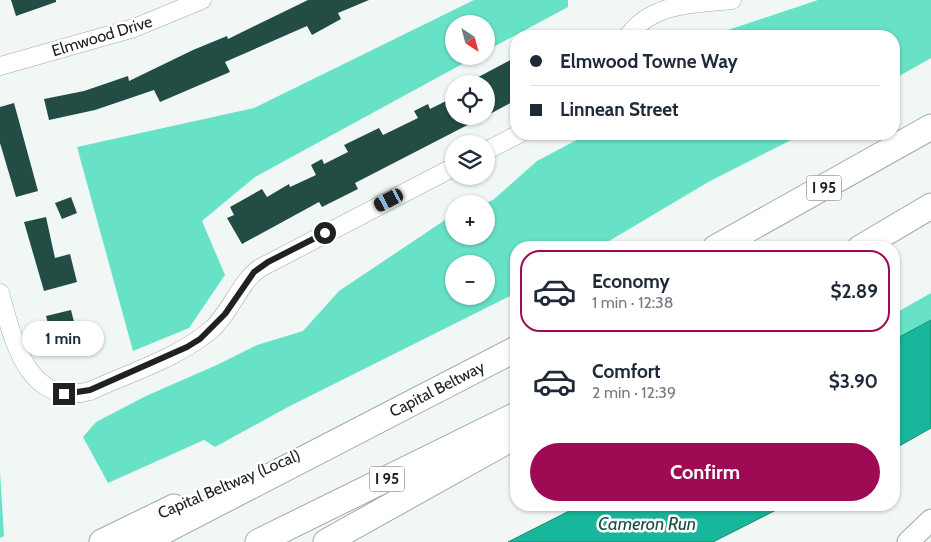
<!DOCTYPE html>
<meta charset="utf-8">
<style>
:root{--surface:#fff;--page:#f6f6f7;--text:#1f2937;--muted:#747a83;--line:#e0e1e3;--accent:#9e0a53}
body{margin:0;font-family:Cabin,sans-serif;background:var(--page);color:var(--text);height:100vh;display:flex;flex-direction:column;font-size:19px;white-space:nowrap}
*{box-sizing:border-box;margin:0}
p{font-size:16px;color:var(--muted)}
.icon{flex:none;width:28px;height:28px;fill:none;stroke:currentColor;stroke-width:2;stroke-linecap:round;stroke-linejoin:round}
.map{position:relative;flex:1;overflow:hidden}
.details{position:absolute;left:510px;top:241px;width:390px;height:270px;display:flex;flex-direction:column;background:var(--surface);border-radius:20px;box-shadow:0 1px 4px #0004}
.details>*{flex:none}
.guide{position:absolute;left:510px;top:30px;width:390px;height:110px;border-radius:20px;box-shadow:0 1px 4px #0004;display:grid;align-content:center;height:110px;padding:0 20px;background:var(--surface)}
.needle{width:32px;rotate:144deg}
.controls{position:absolute;left:445px;top:15px;display:grid;gap:10px}
.controls a{display:grid;place-items:center;width:50px;height:50px;border-radius:50%;background:var(--surface);box-shadow:0 1px 4px #0004;font-size:25px}
.end{position:absolute;width:22px;height:22px;margin:-11px;border:6px solid #202221;background:#fff;box-shadow:0 0 0 2px #fff}
.from{border-radius:50%}
.bubble{position:absolute;height:35px;border-radius:18px;background:var(--surface);box-shadow:0 1px 4px #0004;font-size:16px;font-weight:700;line-height:35px;text-align:center}
.car{position:absolute;width:15px;height:30px;margin:-15px -8px;border-radius:6px;box-shadow:0 0 4px 1px #0007;background:linear-gradient(#222 24%,#8ab4d8 0 40%,#222 0 76%,#8ab4d8 0 86%,#222 0)}
.guide b{display:flex;align-items:center;gap:18px;height:48px;font-size:19px}
.guide b+b{border-top:1px solid var(--line)}
.guide i{width:12px;height:12px;background:var(--text)}
ul{padding:9px 0 0;list-style:none}
li{display:flex;align-items:center;gap:15px;height:82px;margin:0 10px 8px;padding:0 10px;border:2px solid transparent;border-radius:20px}
li div{flex:1}
li b{display:block;font-size:19px}
li em{font-style:normal;font-weight:700}
li.selected{border-color:var(--accent)}
li>.icon{width:45px;height:45px;stroke-width:1.5}
.button{display:flex;gap:10px;margin-top:auto;padding:10px 20px}
.button a{flex:1;height:58px;border-radius:30px;background:var(--accent);color:#fff;font-size:20px;font-weight:700;line-height:58px;text-align:center}
.map>svg:first-child{display:block}
</style>
<div class="map">
<svg width="931" height="542" viewBox="0 0 931 542">
<rect width="100%" height="100%" fill="#f0f7f5"/>
<path fill="#68e2c7" fill-rule="evenodd" d="M474,0h94v7l-82,44v-27h-32v32h23l-222,121 -53,44 23,54 -36,53 -56,23 -56,-204 177,-39z
M818,0h113v58l-37,21v-43h-179l10,-5z
M588,134h215l-93,47 -111,66 -83,1v45l-228,114 -73,40 -11,-7 -96,43 -25,-46 13,-15 50,-26 73,-32 38,-19 46,-14 36,-40 109,-73 6,-2v20h32v-32h-3l10,-4 44,-39zM454,264h32v32h-32z
M931,293v27l-37,20v-26z
M0,472l4,64 -4,2z"/>
<path fill="#18b69b" stroke="#1a8a76" d="M931,320v108l-37,21v-109z
M581,505h205l-73,37h-205z"/>
<path fill="#234d44" d="M11,0h45v2l-40,14z
M308,0h61l-31,13 3,6 -29,16 -5,-9 -82,36 5,10 -70,30 -6,-12 -59,20 -46,10 -5,-21 40,-8 44,-15 1,5 64,-31 34,-14 1,3z
M516,57v43l-30,16v-32h-21z
M454,97v19h31l-130,67 3,6 -36,18 -3,-5 -77,42 -15,-26 7,-3 -4,-8 32,-18 5,8 22,-13 1,3 26,-12 -5,-10 11,-6 2,5 24,-12 -4,-7 35,-17 4,7 35,-17 -4,-7 14,-7 2,5z
M14,103l24,88 -22,6 -16,-54v-36z
M71,197l6,16 -15,6 -7,-16z
M46,217l9,41 15,-4 7,28 -33,9 -20,-69z
M71,310l5,20 -11,2 1,7 -13,3 -7,-26z"/>
<g fill="none" stroke-linecap="round" stroke-linejoin="round">
<defs>
<path id="minor" d="M628,36c25,-34 66,-32 104,-36
M0,66l134,-38 68,-28
M486,151l33,-17
M0,293c13,46 27,115 90,98 39,-18 91,-34 123,-63 19,-18 26,-45 47,-60l194,-101"/>
<path id="major" d="M908,542l23,-22"/>
<path id="highway" d="M715,248l216,-121
M860,248l71,-42
M102,542l72,-35
M143,542l373,-193
M258,542l258,-127
M326,542l190,-106"/>
</defs>
<use href="#minor" stroke="#a2a8a6" stroke-width="19"/>
<use href="#major" stroke="#a2a8a6" stroke-width="23"/>
<use href="#highway" stroke="#a2a8a6" stroke-width="27"/>
<use href="#minor" stroke="#fff" stroke-width="18"/>
<use href="#major" stroke="#fff" stroke-width="21"/>
<use href="#highway" stroke="#fff" stroke-width="25"/>
</g>
<g fill="none" stroke-linecap="round" stroke-linejoin="round">
<path stroke="#202221" stroke-width="6" d="M64,394l26,-4 97,-43 13,-8 25,-25 29,-42 14,-10 57,-29"/>
</g>
<g text-anchor="middle" dominant-baseline="central" stroke-width="5" stroke-linejoin="round" paint-order="stroke">
<g fill="#fff" stroke="#636464" stroke-width="1">
<rect x="806.5" y="175.5" width="35" height="25" rx="4"/>
<rect x="369.5" y="466.5" width="35" height="25" rx="4"/>
</g>
<g font-size="15" font-weight="bold" fill="#202221">
<text x="824" y="188">I 95</text>
<text x="387" y="479">I 95</text>
</g>
<g font-size="16" fill="#202221" stroke="#fff">
<text transform="translate(102 36) rotate(-17)">Elmwood Drive</text>
<text transform="translate(437 389) rotate(-27)">Capital Beltway</text>
<text transform="translate(229 484) rotate(-23)">Capital Beltway (Local)</text>
</g>
<g font-size="18" font-style="italic" fill="#154f43" stroke="#fff">
<text x="647" y="524">Cameron Run</text>
</g>
</g>
</svg>
<div class="controls">
<a><svg class="needle" viewBox="-14 -14 28 28"><path d="M0-13l5 13h-10z" fill="#e53935"/><path d="M0 13l5-13h-10z" fill="#747a83"/></svg></a>
<a><svg class="icon" aria-label="locate" viewBox="0 0 24 24"><circle cx="12" cy="12" r="6"/><path d="M12 2v4M12 18v4M2 12h4M18 12h4"/></svg></a>
<a><svg class="icon" aria-label="layers" viewBox="0 0 24 24"><path d="M12 4l9 5-9 5-9-5zM3 14l9 5 9-5"/></svg></a>
<a>+</a>
<a>−</a>
</div>
<i class="end from" style="left:325px;top:233px"></i>
<i class="end" style="left:64px;top:394px"></i>
<div class="bubble" style="left:22px;top:321px;width:82px">1 min</div>
<i class="car" style="left:389px;top:200px;rotate:243deg"></i>
<div class="guide">
<b><i class="from"></i>Elmwood Towne Way</b>
<b><i></i>Linnean Street</b>
</div>
<section class="details">
<ul>
<li class="selected"><svg class="icon" aria-label="car" viewBox="0 0 24 24"><path d="M5 17H2v-5l4-1 3-4h7l3 4 3 1v5h-3M9 17h6M6 11h13"/><circle cx="7" cy="17" r="2"/><circle cx="17" cy="17" r="2"/></svg><div><b>Economy</b><p>1 min · 12:38</p></div><em>$2.89</em></li>
<li><svg class="icon" aria-label="car" viewBox="0 0 24 24"><path d="M5 17H2v-5l4-1 3-4h7l3 4 3 1v5h-3M9 17h6M6 11h13"/><circle cx="7" cy="17" r="2"/><circle cx="17" cy="17" r="2"/></svg><div><b>Comfort</b><p>2 min · 12:39</p></div><em>$3.90</em></li>
</ul>
<div class="button"><a>Confirm</a></div>
</section>
</div>
